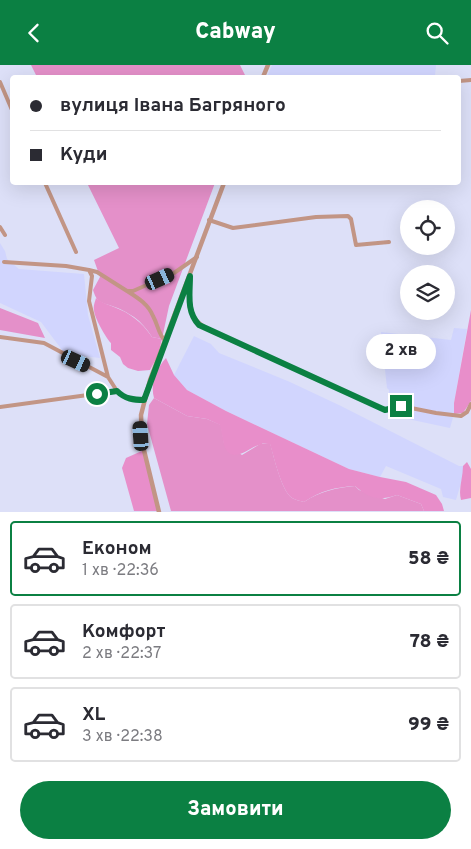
<!DOCTYPE html>
<html lang="uk">
<meta charset="utf-8">
<style>
:root{--surface:#fff;--page:#f7f7f7;--text:#2b2b33;--muted:#7c7c81;--line:#e1e1e2;--accent:#0b8043}
body{margin:0;font-family:Overpass,sans-serif;background:var(--page);color:var(--text);height:100vh;display:flex;flex-direction:column;font-size:19px;white-space:nowrap}
*{box-sizing:border-box;margin:0}
p{font-size:16px;color:var(--muted)}
.icon{flex:none;width:28px;height:28px;fill:none;stroke:currentColor;stroke-width:2;stroke-linecap:round;stroke-linejoin:round}
.map{position:relative;height:447px;overflow:hidden}
.side{display:flex;flex-direction:column;background:var(--surface);flex:1}
.side>*{flex:none}
.guide{position:absolute;left:10px;top:10px;width:451px;height:110px;border-radius:5px;box-shadow:0 5px 20px #0002;display:grid;align-content:center;height:110px;padding:0 20px;background:var(--surface)}
.tools{position:absolute;left:400px;top:135px;display:grid;gap:10px}
.tools a{display:grid;place-items:center;width:55px;height:55px;border-radius:50%;background:var(--surface);box-shadow:0 5px 20px #0002;font-size:25px}
.end{position:absolute;width:22px;height:22px;margin:-11px;border:6px solid #0b8043;background:#fff;box-shadow:0 0 0 2px #fff}
.from{border-radius:50%}
.bubble{position:absolute;height:35px;border-radius:18px;background:var(--surface);box-shadow:0 5px 20px #0002;font-size:16px;font-weight:800;line-height:35px;text-align:center}
.car{position:absolute;width:15px;height:30px;margin:-15px -8px;border-radius:6px;box-shadow:0 0 4px 1px #0007;background:linear-gradient(#222 24%,#8ab4d8 0 40%,#222 0 76%,#8ab4d8 0 86%,#222 0)}
.guide b{display:flex;align-items:center;gap:18px;height:48px;font-size:19px}
.guide b+b{border-top:1px solid var(--line)}
.guide i{width:12px;height:12px;background:var(--text)}
ul{padding:9px 0 0;list-style:none}
li{display:flex;align-items:center;gap:15px;height:75px;margin:0 10px 8px;padding:0 10px;border:2px solid var(--line);border-radius:5px}
li div{flex:1}
li b{display:block;font-size:19px}
li em{font-style:normal;font-weight:800}
li.current{border-color:var(--accent)}
li>.icon{width:45px;height:45px;stroke-width:1.5}
.button{display:flex;gap:10px;margin-top:auto;padding:10px 20px}
.button a{flex:1;height:58px;border-radius:30px;background:var(--accent);color:#fff;font-size:20px;font-weight:800;line-height:58px;text-align:center}
header{display:flex;justify-content:space-between;align-items:center;height:65px;padding:0 20px;background:var(--accent);color:#fff;font-size:22px;font-weight:800}
.map>svg:first-child{display:block}
</style>
<header><svg class="icon" aria-label="back" viewBox="0 0 24 24"><path d="M15 5l-7 7 7 7"/></svg>Cabway<svg class="icon" aria-label="search" viewBox="0 0 24 24"><circle cx="10" cy="10" r="6"/><path d="M15 15l6 6"/></svg></header>
<div class="map">
<svg width="471" height="447" viewBox="0 0 471 447">
<rect width="100%" height="100%" fill="#dde0f8"/>
<path fill="#d1d5fe" d="M272,0h164l-1,11 -16,1h-152z
M0,178l5,8 2,8 12,10 65,5 4,41 12,43 -35,-4 -24,-32 -41,-19z
M454,263l13,1 -13,74v11l-4,14 -61,-13v-25l-2,-2 -6,-56 70,8z
M194,271l17,8 8,9 71,29 51,24 118,60h4v10l-7,24 -13,-3 -2,-8 -55,-23 -6,11 -31,-8 -123,-58 -39,-21 -13,-15z"/>
<path fill="#e490c9" d="M31,0h209l6,12h-209z
M87,118h128l-46,123 -7,33 -10,-2c-5,-8 -11,-15 -18,-20 -6,-4 -15,-9 -22,-11 -11,-4 -15,-3 -19,-16l7,-13 -6,-17 25,-12z
M0,243l38,15 7,15 -45,-8z
M154,333l33,18 20,3 14,6 3,18 18,12 18,-11 10,-1c4,14 11,47 22,55 3,2 9,3 12,4 16,-11 32,-14 51,-16l4,4 26,9 12,-4 24,9 3,7h-253l-24,-87 2,-19z"/>
<path fill="#e88eca" d="M96,233c6,5 11,6 18,9 16,6 28,15 38,30l10,2 -4,16 -8,15 -12,1 -10,-3 -5,-4 -3,-7 -9,-7v-7c-5,-5 -17,-26 -17,-33 -1,-4 1,-8 2,-12z
M471,245v91l-8,12 -9,1v-11z
M166,293l8,17 13,15 39,21 123,58 31,8 26,5 30,13 6,9 2,7h-20l-3,-7 -24,-9c-19,6 -27,4 -42,-9 -19,1 -35,5 -51,16 -3,-1 -9,-2 -12,-4 -11,-8 -18,-41 -22,-54 -1,0 -8,-1 -8,0 -12,2 -30,23 -38,1 -2,-7 -2,-14 -4,-20l-13,-6 -20,-3 -33,-18c-4,-14 2,-29 12,-40z
M144,385l15,61h-25l-12,-43 4,-10z
M467,397l4,7v29l-10,2c-3,-11 2,-22 2,-34z"/>
<g fill="none" stroke-linecap="round" stroke-linejoin="round">
<path stroke="#c29585" stroke-width="4" d="M459,16l12,-1
M0,17l12,28
M45,118l31,69
M209,155l24,8 83,-11 32,-1 3,3 5,26 33,-3
M0,162l5,8
M4,197l62,4 23,4 3,6 -3,25 19,76
M89,205l8,2 30,19h6l41,-18 23,-16
M190,211c0,28 -7,40 21,55l174,79 16,-4 35,7 25,3 6,-4 4,-8
M127,226c11,7 21,13 26,25 5,9 5,17 12,25
M0,272l44,6 64,34 9,14
M0,342l117,-16c8,8 17,9 27,9"/>
<path stroke="#c29585" stroke-width="4.5" d="M263,12l5,-12
M159,447l-17,-70 -1,-27 9,-35 74,-197"/>
</g>
<g fill="none" stroke-linecap="round" stroke-linejoin="round">
<path stroke="#0b8043" stroke-width="6" d="M97,329l20,-3c8,8 17,9 27,9l46,-124c0,18 -4,35 9,49l186,85 16,-4"/>
</g>
</svg>
<div class="tools">
<a><svg class="icon" aria-label="locate" viewBox="0 0 24 24"><circle cx="12" cy="12" r="6"/><path d="M12 2v4M12 18v4M2 12h4M18 12h4"/></svg></a>
<a><svg class="icon" aria-label="layers" viewBox="0 0 24 24"><path d="M12 4l9 5-9 5-9-5zM3 14l9 5 9-5"/></svg></a>
</div>
<i class="end from" style="left:97px;top:329px"></i>
<i class="end" style="left:401px;top:341px"></i>
<div class="bubble" style="left:366px;top:269px;width:70px">2 хв</div>
<i class="car" style="left:160px;top:214px;rotate:66deg"></i>
<i class="car" style="left:76px;top:296px;rotate:115deg"></i>
<i class="car" style="left:141px;top:371px;rotate:356deg"></i>
<div class="guide">
<b><i class="from"></i>вулиця Івана Багряного</b>
<b><i></i>Куди</b>
</div>
</div>
<section class="side">
<ul>
<li class="current"><svg class="icon" aria-label="car" viewBox="0 0 24 24"><path d="M5 17H2v-5l4-1 3-4h7l3 4 3 1v5h-3M9 17h6M6 11h13"/><circle cx="7" cy="17" r="2"/><circle cx="17" cy="17" r="2"/></svg><div><b>Економ</b><p>1 хв · 22:36</p></div><em>58 ₴</em></li>
<li><svg class="icon" aria-label="car" viewBox="0 0 24 24"><path d="M5 17H2v-5l4-1 3-4h7l3 4 3 1v5h-3M9 17h6M6 11h13"/><circle cx="7" cy="17" r="2"/><circle cx="17" cy="17" r="2"/></svg><div><b>Комфорт</b><p>2 хв · 22:37</p></div><em>78 ₴</em></li>
<li><svg class="icon" aria-label="car" viewBox="0 0 24 24"><path d="M5 17H2v-5l4-1 3-4h7l3 4 3 1v5h-3M9 17h6M6 11h13"/><circle cx="7" cy="17" r="2"/><circle cx="17" cy="17" r="2"/></svg><div><b>XL</b><p>3 хв · 22:38</p></div><em>99 ₴</em></li>
</ul>
<div class="button"><a>Замовити</a></div>
</section>
